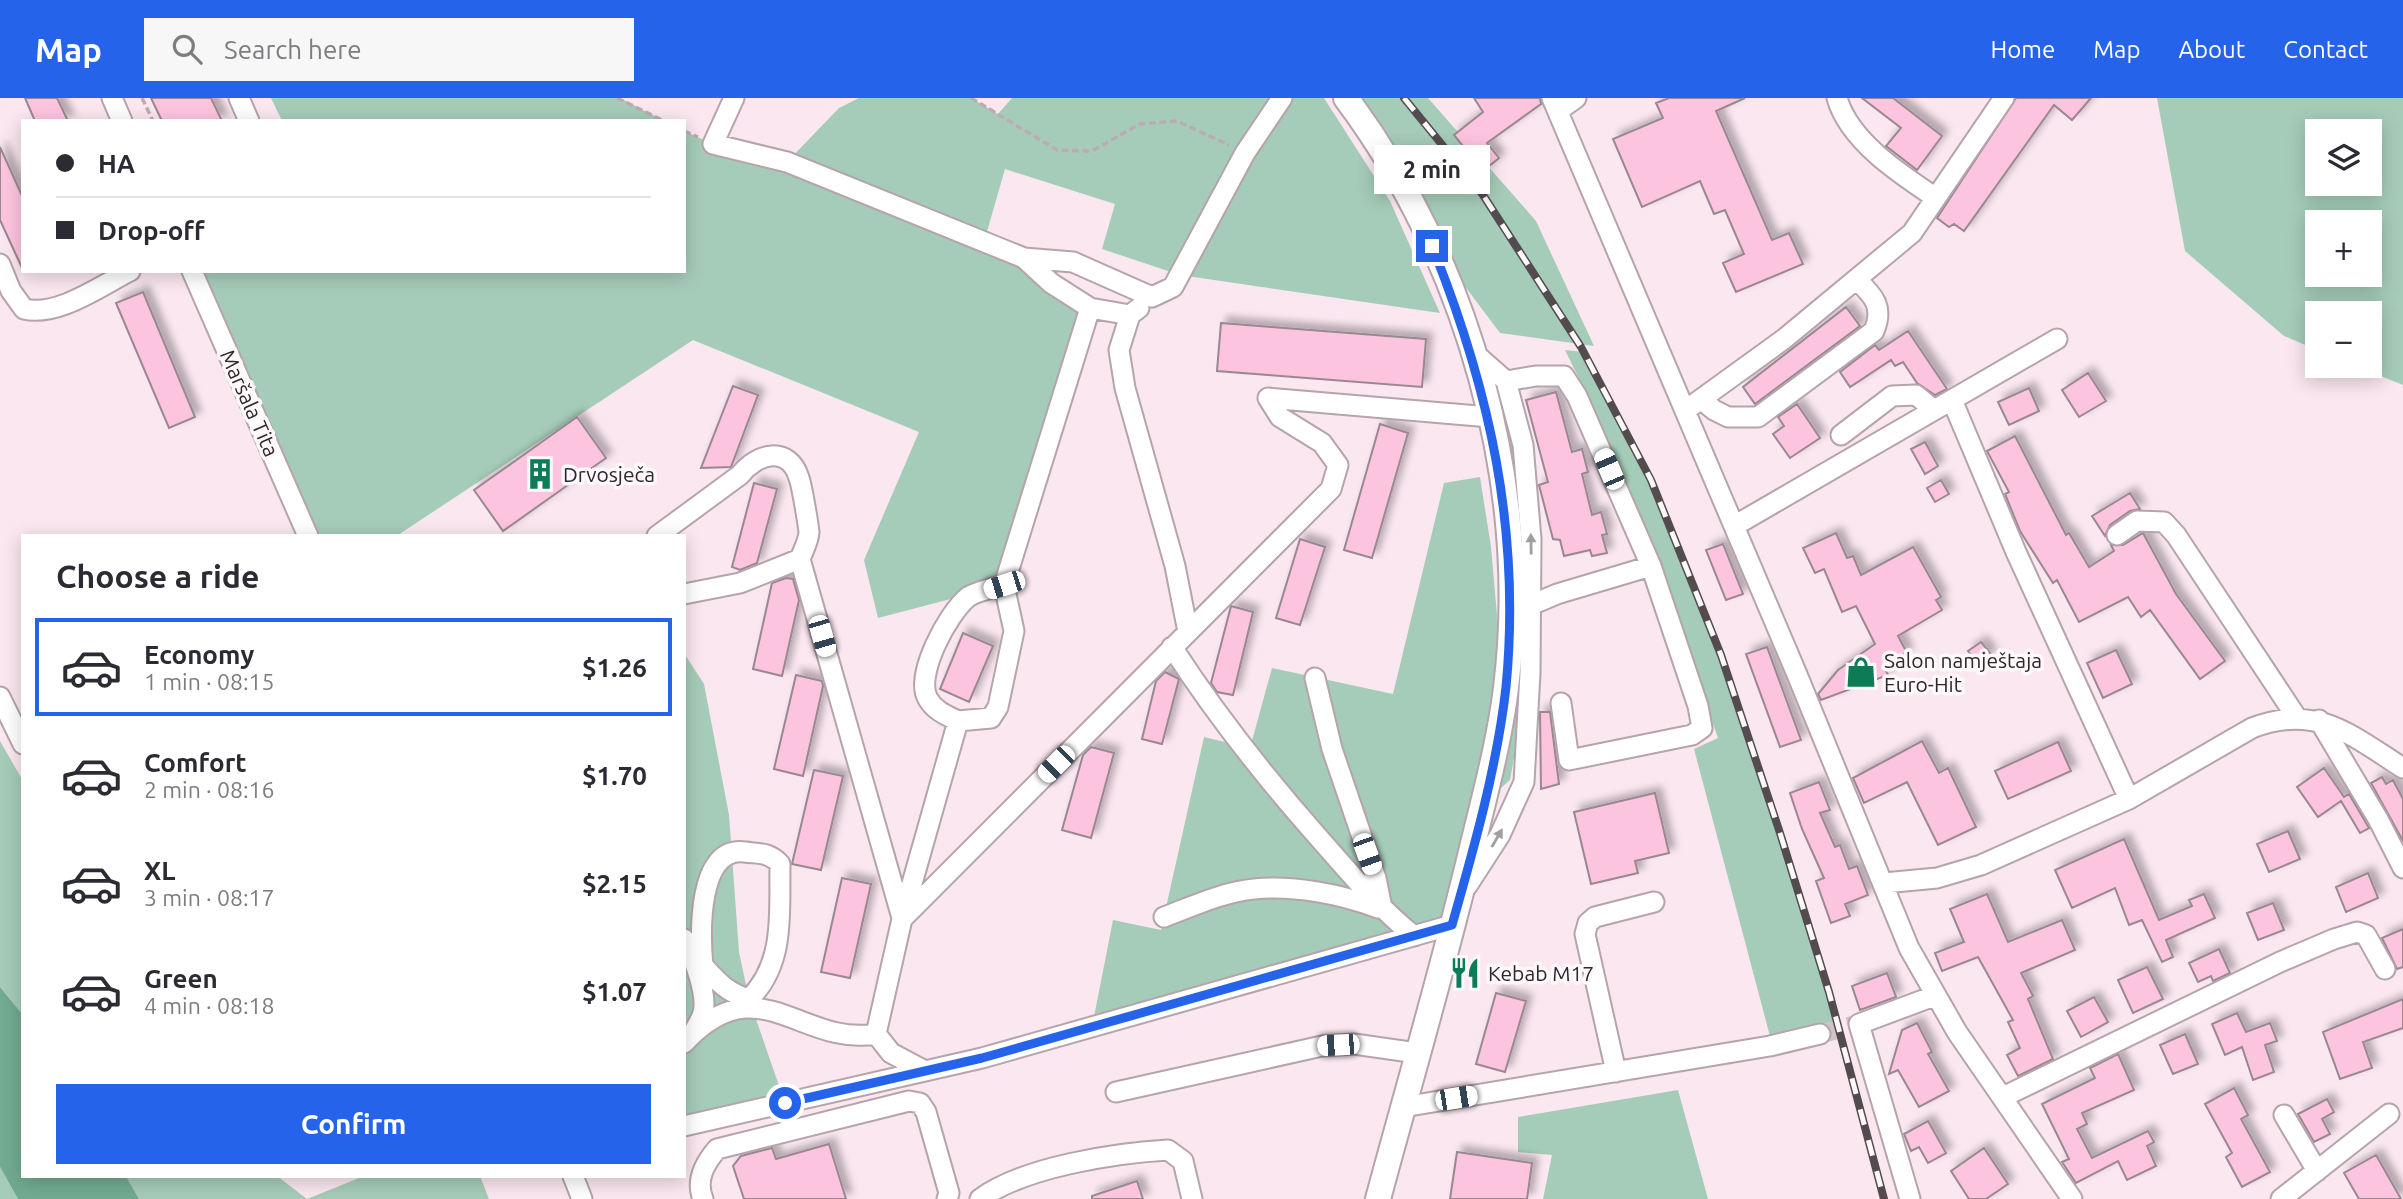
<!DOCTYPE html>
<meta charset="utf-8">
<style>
:root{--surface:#fff;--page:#f7f7f7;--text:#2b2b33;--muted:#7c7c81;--line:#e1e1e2;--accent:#2563eb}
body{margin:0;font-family:Ubuntu,sans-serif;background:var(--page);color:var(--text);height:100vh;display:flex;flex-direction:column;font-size:26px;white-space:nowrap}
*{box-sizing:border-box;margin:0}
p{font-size:23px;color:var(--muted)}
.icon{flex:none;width:38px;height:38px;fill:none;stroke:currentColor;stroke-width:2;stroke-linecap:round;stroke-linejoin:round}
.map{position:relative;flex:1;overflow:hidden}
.sheet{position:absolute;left:21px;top:436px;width:665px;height:644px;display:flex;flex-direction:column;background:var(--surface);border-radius:0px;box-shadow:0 4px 18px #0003}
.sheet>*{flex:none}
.top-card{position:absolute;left:21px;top:21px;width:665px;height:154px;border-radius:0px;box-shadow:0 4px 18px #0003;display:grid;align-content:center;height:154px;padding:0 35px;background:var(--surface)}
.controls{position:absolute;left:2305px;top:21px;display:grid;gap:14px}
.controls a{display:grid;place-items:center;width:77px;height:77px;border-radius:0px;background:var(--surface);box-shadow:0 4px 18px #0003;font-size:35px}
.end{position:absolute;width:32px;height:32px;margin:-16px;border:9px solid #2563eb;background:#fff;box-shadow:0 0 0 4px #fff}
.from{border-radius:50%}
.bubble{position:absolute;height:49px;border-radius:0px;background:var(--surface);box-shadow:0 4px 18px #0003;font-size:23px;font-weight:600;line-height:49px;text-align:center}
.car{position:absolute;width:21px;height:42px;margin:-21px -10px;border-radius:9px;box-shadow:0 0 5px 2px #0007;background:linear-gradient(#fff 24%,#345 0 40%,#fff 0 76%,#345 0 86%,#fff 0)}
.top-card b{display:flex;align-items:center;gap:24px;height:66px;font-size:26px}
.top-card b+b{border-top:2px solid var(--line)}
.top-card i{width:18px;height:18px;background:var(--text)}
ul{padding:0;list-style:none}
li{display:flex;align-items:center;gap:21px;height:98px;margin:0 14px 10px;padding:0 21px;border:4px solid transparent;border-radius:0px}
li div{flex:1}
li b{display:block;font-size:26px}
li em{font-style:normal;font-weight:600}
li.on{border-color:var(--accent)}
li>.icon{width:63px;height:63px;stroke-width:1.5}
h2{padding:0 35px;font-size:32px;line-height:84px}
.button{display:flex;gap:14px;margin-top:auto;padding:14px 35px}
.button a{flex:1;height:80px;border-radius:0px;background:var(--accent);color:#fff;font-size:28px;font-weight:600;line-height:80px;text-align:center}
header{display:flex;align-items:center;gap:42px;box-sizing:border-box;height:98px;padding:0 35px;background:var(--accent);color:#fff}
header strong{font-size:33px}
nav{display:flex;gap:38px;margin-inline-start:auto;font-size:24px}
.search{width:490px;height:63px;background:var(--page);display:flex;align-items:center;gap:18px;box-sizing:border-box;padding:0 24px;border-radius:0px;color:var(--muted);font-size:26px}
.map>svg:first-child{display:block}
</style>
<header>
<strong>Map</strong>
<div class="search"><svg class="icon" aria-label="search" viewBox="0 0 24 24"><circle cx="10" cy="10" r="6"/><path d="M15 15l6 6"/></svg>Search here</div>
<nav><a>Home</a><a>Map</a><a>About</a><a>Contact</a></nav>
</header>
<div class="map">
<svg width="2403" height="1101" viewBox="0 0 2403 1101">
<defs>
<filter id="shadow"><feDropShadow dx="6" dy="-6" stdDeviation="3.5" flood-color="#0004"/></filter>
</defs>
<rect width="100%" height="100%" fill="#fae7f0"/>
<path fill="#a5ccb8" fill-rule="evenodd" d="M271,0h349l44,23h-382z
M859,0h112l27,16 14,-16h312l66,103 50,112 -260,-38 -78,-26 13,-45 -110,-35 -21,73 106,66 -86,277 -126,33 -14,-58 55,-128 -226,-92 -295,195h-90l-116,-264h492v-140l29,13 74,18 52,-54z
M1359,0h69l108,123 58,125 -94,-13 -36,-48 -20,-44 -67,-120z
M2157,0h246v287l-47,-19h14v-53h-53v37l-33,-14 -99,-85zM2317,33h53v53h-53zM2317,124h53v53h-53z
M1565,252l19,2 65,125 72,178 116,368 -66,17 -77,-291 24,-11 -42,-120 -10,-41 -65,-153z
M1507,321l8,26 7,64 1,198 -13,73 -9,8v-367z
M1480,379l11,70 13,148 -52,230 -360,102 21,-107 48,10 43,-193 46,11 22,-80 121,26 51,-211z
M684,555l20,31 25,131 10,137 10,47 36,104 -101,23z
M0,643l23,40v234l-23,-28z
M1678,992l30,109h-165l9,-44 -34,-3v-35z
M0,1069l18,32h-18z
M126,1078h151l30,23 57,-23h116l9,23h-350z"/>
<path fill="#71ab90" d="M0,889l23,28v161h103l13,23h-121l-18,-32z"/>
<path fill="#fdc4df" stroke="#998890" stroke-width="2" filter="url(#shadow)" d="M25,0h32l11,23h-33z
M151,0h60l11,23h-60z
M1474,0h66l1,6 -54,39 12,15 -16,13 -29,-36 29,-23z
M1669,0h76l-29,13 56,129 17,-7 14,31 -67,28 -13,-29 21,-9 -19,-44 -11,4 -14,-33 -58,26 -29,-68 50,-21 -7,-15z
M1862,0h31l49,38 -25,34 -31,-24 15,-18z
M2016,0h75l-19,22 -18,-15 -90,126 -10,-7 -5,3 -12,-9z
M0,49l23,51v72l-23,-50z
M143,194l52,125 -26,11 -53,-125z
M1846,209l14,19 -105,78 -12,-17z
M1221,225l205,16 -4,48 -205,-16z
M1908,233l39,58 -12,6 -18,-12 -14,-21 -8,4 -4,-6 -41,27 -10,-15 35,-27 4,5z
M2088,275l18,28 -27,16 -17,-27z
M733,288l25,9 -27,72 -30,1z
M2029,290l10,23 -30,14 -11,-23z
M1556,294l16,60 10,-3 6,23 -6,2 10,41 9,-3 6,22 -5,1 5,18 -15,3 -2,-6 -26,6 -4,-16 -7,-1 -14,-54 9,-3 -22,-82z
M1797,306l23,34 -30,20 -17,-24 11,-8 -6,-9z
M577,319l29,41 -103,73 -29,-41z
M1380,326l28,9 -36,125 -28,-8z
M2015,338l51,99 3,-2 20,34 25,-16 -3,-6h12l20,-12 33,61 49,67 -25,18 -50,-69 -9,7 -13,-20 -49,25 -22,-42 -4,3 -33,-52 -15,-37 4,-2 -22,-41z
M1925,344l13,24 -13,8 -14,-25z
M1941,382l8,14 -14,8 -8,-14z
M754,385l23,6 -20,74 -17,7 -8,-3z
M2130,395l10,16 -10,2 -20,14 -5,11 -13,-20z
M1836,435l11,25 6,-2 8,19 52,-28 28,50 -5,3 6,10 -44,26 9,17 -24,12 5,10 -67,25 -3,-6 20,-24 37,-26 -19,-38 -14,6 -18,-43 -9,4 -12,-25z
M1300,441l25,8 -25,78 -24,-7z
M1723,446l20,50 -17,6 -20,-50z
M786,480l7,1 6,21 -17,76 -29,-7 19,-86z
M1231,508l22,6 -20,83 -16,-3 -6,-9z
M963,535l30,13 -24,56 -29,-13z
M1981,544l10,12 -13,10 -10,-13z
M1767,549l34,93 -21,7 -34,-93z
M2116,552l16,34 -29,14 -16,-35z
M1165,574l14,7 -17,65 -20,-5 14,-58z
M796,577l26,6 1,5 -20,90 -29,-7z
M1540,614h10l9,72 -18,5z
M1922,643l17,32 9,-5 28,59 -38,18 -31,-63 -43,21 -11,-25z
M2058,644l13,29 -63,28 -13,-28z
M1091,649l23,6 -23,85 -29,-8 21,-75z
M2324,670l20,29 5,-3 20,34 -9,5 -19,-32 -23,16 -21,-30z
M814,672l29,6 -22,94 -29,-6z
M2382,679l4,7 7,-4 10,19v42l-32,-58z
M1819,684l11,28 -10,3 15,34 5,-2 9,24 8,-3 11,29 -23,9 5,12 -19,7 -15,-42 8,-3 -22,-49 -12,-36z
M1655,695l14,60 -34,8 3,12 -47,11 -17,-72z
M2288,733l12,28 -31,13 -12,-28z
M2124,741l35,81 33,-14 -3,-6 15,-6 11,24 -49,22 7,17 -11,5 -20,-42 -13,5 -14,-37 -43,20 -17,-38z
M2368,775l10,25 -32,14 -10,-25z
M842,780l29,6 -21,94 -29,-6z
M1987,796l21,48 54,-22 13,30 -54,23 12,23 -5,3 25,60 -35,17 -11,-21 13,-7 -12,-26 5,-2 -35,-63 -36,14 -7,-18 29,-11 -14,-33z
M2273,805l11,27 -26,10 -11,-27z
M2403,831v38l-6,2 -15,-31z
M2219,851l11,24 -17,8 -2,-5 -13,6 -9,-19z
M2147,869l16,32 -30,14 -15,-33z
M1887,875l9,24 -36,13 -8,-24z
M1496,895l30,8 -21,71 -29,-8z
M2094,899l14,25 -27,15 -14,-26z
M2403,901v29l-40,14 9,26 -32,11 -17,-47z
M2237,915l9,19 24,-9 7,18 -12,4 9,27 -21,8 -11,-33 -17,8 -13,-31z
M1917,925l15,29 -4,2 21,37 -30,16 -21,-37 -9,4 13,-44z
M2185,936l13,30 -25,10 -13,-29z
M2118,956l16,36 -52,23 5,11 -10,5 15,29 56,-27 6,11 -7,4 9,20 -29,14 -9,-19 -42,22 -14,-21 7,-3 -27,-55 53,-26 -5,-10z
M2234,990l14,27 -7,4 29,53 -28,15 -16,-30 6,-4 -27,-49z
M2327,1001l7,13 -12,7 8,15 -16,8 -16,-28z
M1928,1023l18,32 -18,10 -9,-16 -8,4 -7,-17z
M829,1046l17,55h-102l-11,-33 8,-10 31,-8 4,11z
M1984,1050l24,36 -22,15h-17l-18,-28z
M1457,1054l75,11 -5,36h-77z
M2376,1057l25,44h-42l-15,-26z
M1137,1083l6,18h-51v-3z"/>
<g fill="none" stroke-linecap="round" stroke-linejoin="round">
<path stroke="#d1c1c8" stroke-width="19" stroke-dasharray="19 10" stroke-linecap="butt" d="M1820,936l39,-10"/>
<defs>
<path id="minor" d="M112,0l10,23
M239,0l10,23
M734,0l-21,46 74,18 237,96 49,4 79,35 21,-10 72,-134 37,-55
M1552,0l244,574 113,276 48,84 115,167
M1837,0c12,43 63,76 99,100
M1558,13l18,-13
M1024,160l27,25 39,25 40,7 9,-7
M0,166l11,27 13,18c34,8 76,-23 106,-38
M192,173l116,265
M1130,217l-11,35 6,38 50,178 13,66
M1506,283l30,-5h28l13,20 74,170 -94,28 -26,11
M1702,302l12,10 14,7h30l116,-86c10,-24 0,-35 -17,-51
M1952,302l64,152 113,247
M1686,312l98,-71 128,-106 92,-135
M1841,337l51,-39 24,-1 18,15
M1734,428l323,-187
M2117,437l20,-14 27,1 12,13 121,183
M657,438l83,-61c17,-22 49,-30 59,3 3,8 9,45 10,54 0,8 -6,19 -9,27l102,359
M684,496l56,-11 60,-24
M1172,549c44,68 93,130 146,190 31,35 60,70 96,99
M1315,580l17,71 44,129 6,30
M0,599l23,47
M1561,605l8,57 123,-25 10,-7 -4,-22 -47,-140
M2319,622l59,99 25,49
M958,623c-12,-6 -23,-10 -30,-22 -14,-23 20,-86 40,-102 9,-6 25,-9 36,-12
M1884,785l53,-5 44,-13 148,-66 123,-71c64,-25 99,7 151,40
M1467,788l33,-51 24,-53 6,-109 1,-134 -8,-94 -17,-64 -34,-30
M1164,819c29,-11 59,-25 90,-28 40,-4 86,5 124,19
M902,821l429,-430 7,-24 -16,-22 -42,-26 -12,-19 222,19
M684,841c9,16 24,56 19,74 -2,7 -7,14 -10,20
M697,861c17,18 27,33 52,40l3,8
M703,868c-3,-31 -6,-121 42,-114 15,2 24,0 35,12 -1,47 6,99 -31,135
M684,945c75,-80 116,4 192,-9
M925,973l-34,-18 -15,-19 26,-115 56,-198 33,-3 7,-11 16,-76 -10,-46 86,-277
M1616,974l-31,-138 3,-11 7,-6 59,-15
M1116,994l206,-46 32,-2 63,9
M2003,999l277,-135 54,-23 23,-7 9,3 19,34
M1403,1009l367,-61 50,-12
M2284,1017l33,56
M684,1028l298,-68 470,-133
M573,1078l9,23
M703,1101c-8,-19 2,-36 14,-50l192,-48 11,2 6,9 23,81 -2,6
M980,1101c43,-32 135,-46 188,-49l15,11 9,38
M1910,1101l-51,-175 75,-28
M2281,1101l108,-85"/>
<path id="major" d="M1346,0c122,163 185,387 160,590 -7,56 -22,110 -35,164 -28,117 -62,232 -93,347"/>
</defs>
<use href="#minor" stroke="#b5a4ab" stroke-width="23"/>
<use href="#major" stroke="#b5a4ab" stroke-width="28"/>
<path stroke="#bbacb3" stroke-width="3.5" stroke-dasharray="7 3.5" stroke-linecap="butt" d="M142,0l11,23
M617,0l47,23
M971,0l86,52 35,1 48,-27 37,-3 52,24
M684,33l14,6"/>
<use href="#minor" stroke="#fff" stroke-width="19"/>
<use href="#major" stroke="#fff" stroke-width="24"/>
<defs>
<path id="rail" d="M1404,0l79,97 98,152 70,133 70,175 59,178 49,159 55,207"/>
</defs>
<use href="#rail" stroke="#544b4f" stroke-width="8"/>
<use href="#rail" stroke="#fdf9fb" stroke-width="5" stroke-dasharray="16" stroke-linecap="butt"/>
</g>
<defs><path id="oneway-solid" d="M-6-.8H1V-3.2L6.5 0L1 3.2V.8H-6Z" transform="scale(1.75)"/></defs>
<g fill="#a19e9f">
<use href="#oneway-solid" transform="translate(1531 446) rotate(-91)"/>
<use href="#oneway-solid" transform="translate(1497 740) rotate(-60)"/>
</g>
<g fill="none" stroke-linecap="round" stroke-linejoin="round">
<path stroke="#2563eb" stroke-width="9" d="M785,1005l197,-45 470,-133c22,-77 45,-158 54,-238 15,-156 -16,-297 -74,-441"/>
</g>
<defs>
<symbol id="building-bare" viewBox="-9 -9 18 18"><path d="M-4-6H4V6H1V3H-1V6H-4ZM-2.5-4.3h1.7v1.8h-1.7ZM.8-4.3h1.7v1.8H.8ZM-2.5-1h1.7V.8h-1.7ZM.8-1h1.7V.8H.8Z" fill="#0d7b55" stroke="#fdf9fb" stroke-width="2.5" paint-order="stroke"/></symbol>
<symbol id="shop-bare" viewBox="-9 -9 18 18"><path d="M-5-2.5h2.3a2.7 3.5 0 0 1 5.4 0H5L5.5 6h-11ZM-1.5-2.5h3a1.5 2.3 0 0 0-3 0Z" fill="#0d7b55" stroke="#fdf9fb" stroke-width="2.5" paint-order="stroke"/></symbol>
<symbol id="restaurant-bare" viewBox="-9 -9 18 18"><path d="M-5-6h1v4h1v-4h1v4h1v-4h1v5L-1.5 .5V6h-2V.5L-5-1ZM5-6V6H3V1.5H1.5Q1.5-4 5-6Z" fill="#0d7b55" stroke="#fdf9fb" stroke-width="2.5" paint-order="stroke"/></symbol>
</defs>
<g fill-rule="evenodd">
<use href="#building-bare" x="518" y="354" width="44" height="44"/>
<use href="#shop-bare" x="1839" y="552" width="44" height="44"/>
<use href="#restaurant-bare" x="1443" y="853" width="44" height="44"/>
</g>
<g text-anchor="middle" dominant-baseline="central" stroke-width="7" stroke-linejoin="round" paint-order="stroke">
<g font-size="21" fill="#2e272a" stroke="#fdf9fb">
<text transform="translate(250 305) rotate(66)">Maršala Tita</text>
</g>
<g font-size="21" fill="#2e272a" stroke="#fdf9fb" text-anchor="start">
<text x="563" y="376">Drvosječa</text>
<text x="1884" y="562">Salon namještaja<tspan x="1884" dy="24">Euro-Hit</tspan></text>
<text x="1488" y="875">Kebab M17</text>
</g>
</g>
</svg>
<div class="controls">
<a><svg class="icon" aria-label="layers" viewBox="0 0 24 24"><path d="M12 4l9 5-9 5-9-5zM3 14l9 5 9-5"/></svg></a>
<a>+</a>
<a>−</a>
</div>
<i class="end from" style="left:785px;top:1005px"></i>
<i class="end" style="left:1432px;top:148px"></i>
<div class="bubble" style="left:1374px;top:47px;width:116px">2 min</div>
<i class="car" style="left:1609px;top:371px;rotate:337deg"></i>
<i class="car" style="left:1004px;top:487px;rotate:252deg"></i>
<i class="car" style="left:822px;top:538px;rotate:164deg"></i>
<i class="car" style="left:1056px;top:666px;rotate:225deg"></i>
<i class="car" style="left:1367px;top:756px;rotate:160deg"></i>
<i class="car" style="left:1338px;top:947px;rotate:267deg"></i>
<i class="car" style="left:1456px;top:1000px;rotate:81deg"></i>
<div class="top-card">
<b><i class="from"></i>HA</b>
<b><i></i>Drop-off</b>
</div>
<section class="sheet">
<h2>Choose a ride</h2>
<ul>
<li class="on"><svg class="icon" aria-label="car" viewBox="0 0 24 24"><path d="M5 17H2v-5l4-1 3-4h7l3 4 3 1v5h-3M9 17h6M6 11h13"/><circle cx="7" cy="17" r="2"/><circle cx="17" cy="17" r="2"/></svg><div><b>Economy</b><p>1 min · 08:15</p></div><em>$1.26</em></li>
<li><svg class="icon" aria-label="car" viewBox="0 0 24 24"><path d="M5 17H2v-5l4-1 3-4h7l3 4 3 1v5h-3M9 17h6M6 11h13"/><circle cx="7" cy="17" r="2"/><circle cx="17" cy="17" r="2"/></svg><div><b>Comfort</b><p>2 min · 08:16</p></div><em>$1.70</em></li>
<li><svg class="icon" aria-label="car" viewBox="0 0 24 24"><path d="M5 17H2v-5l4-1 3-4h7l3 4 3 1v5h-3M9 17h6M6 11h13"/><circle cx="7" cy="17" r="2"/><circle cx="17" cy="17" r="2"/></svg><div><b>XL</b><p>3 min · 08:17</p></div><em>$2.15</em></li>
<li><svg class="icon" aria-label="car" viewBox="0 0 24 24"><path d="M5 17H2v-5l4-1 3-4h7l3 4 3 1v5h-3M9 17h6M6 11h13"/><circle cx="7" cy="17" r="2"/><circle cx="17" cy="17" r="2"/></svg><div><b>Green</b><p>4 min · 08:18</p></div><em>$1.07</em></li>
</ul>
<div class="button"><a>Confirm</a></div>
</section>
</div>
